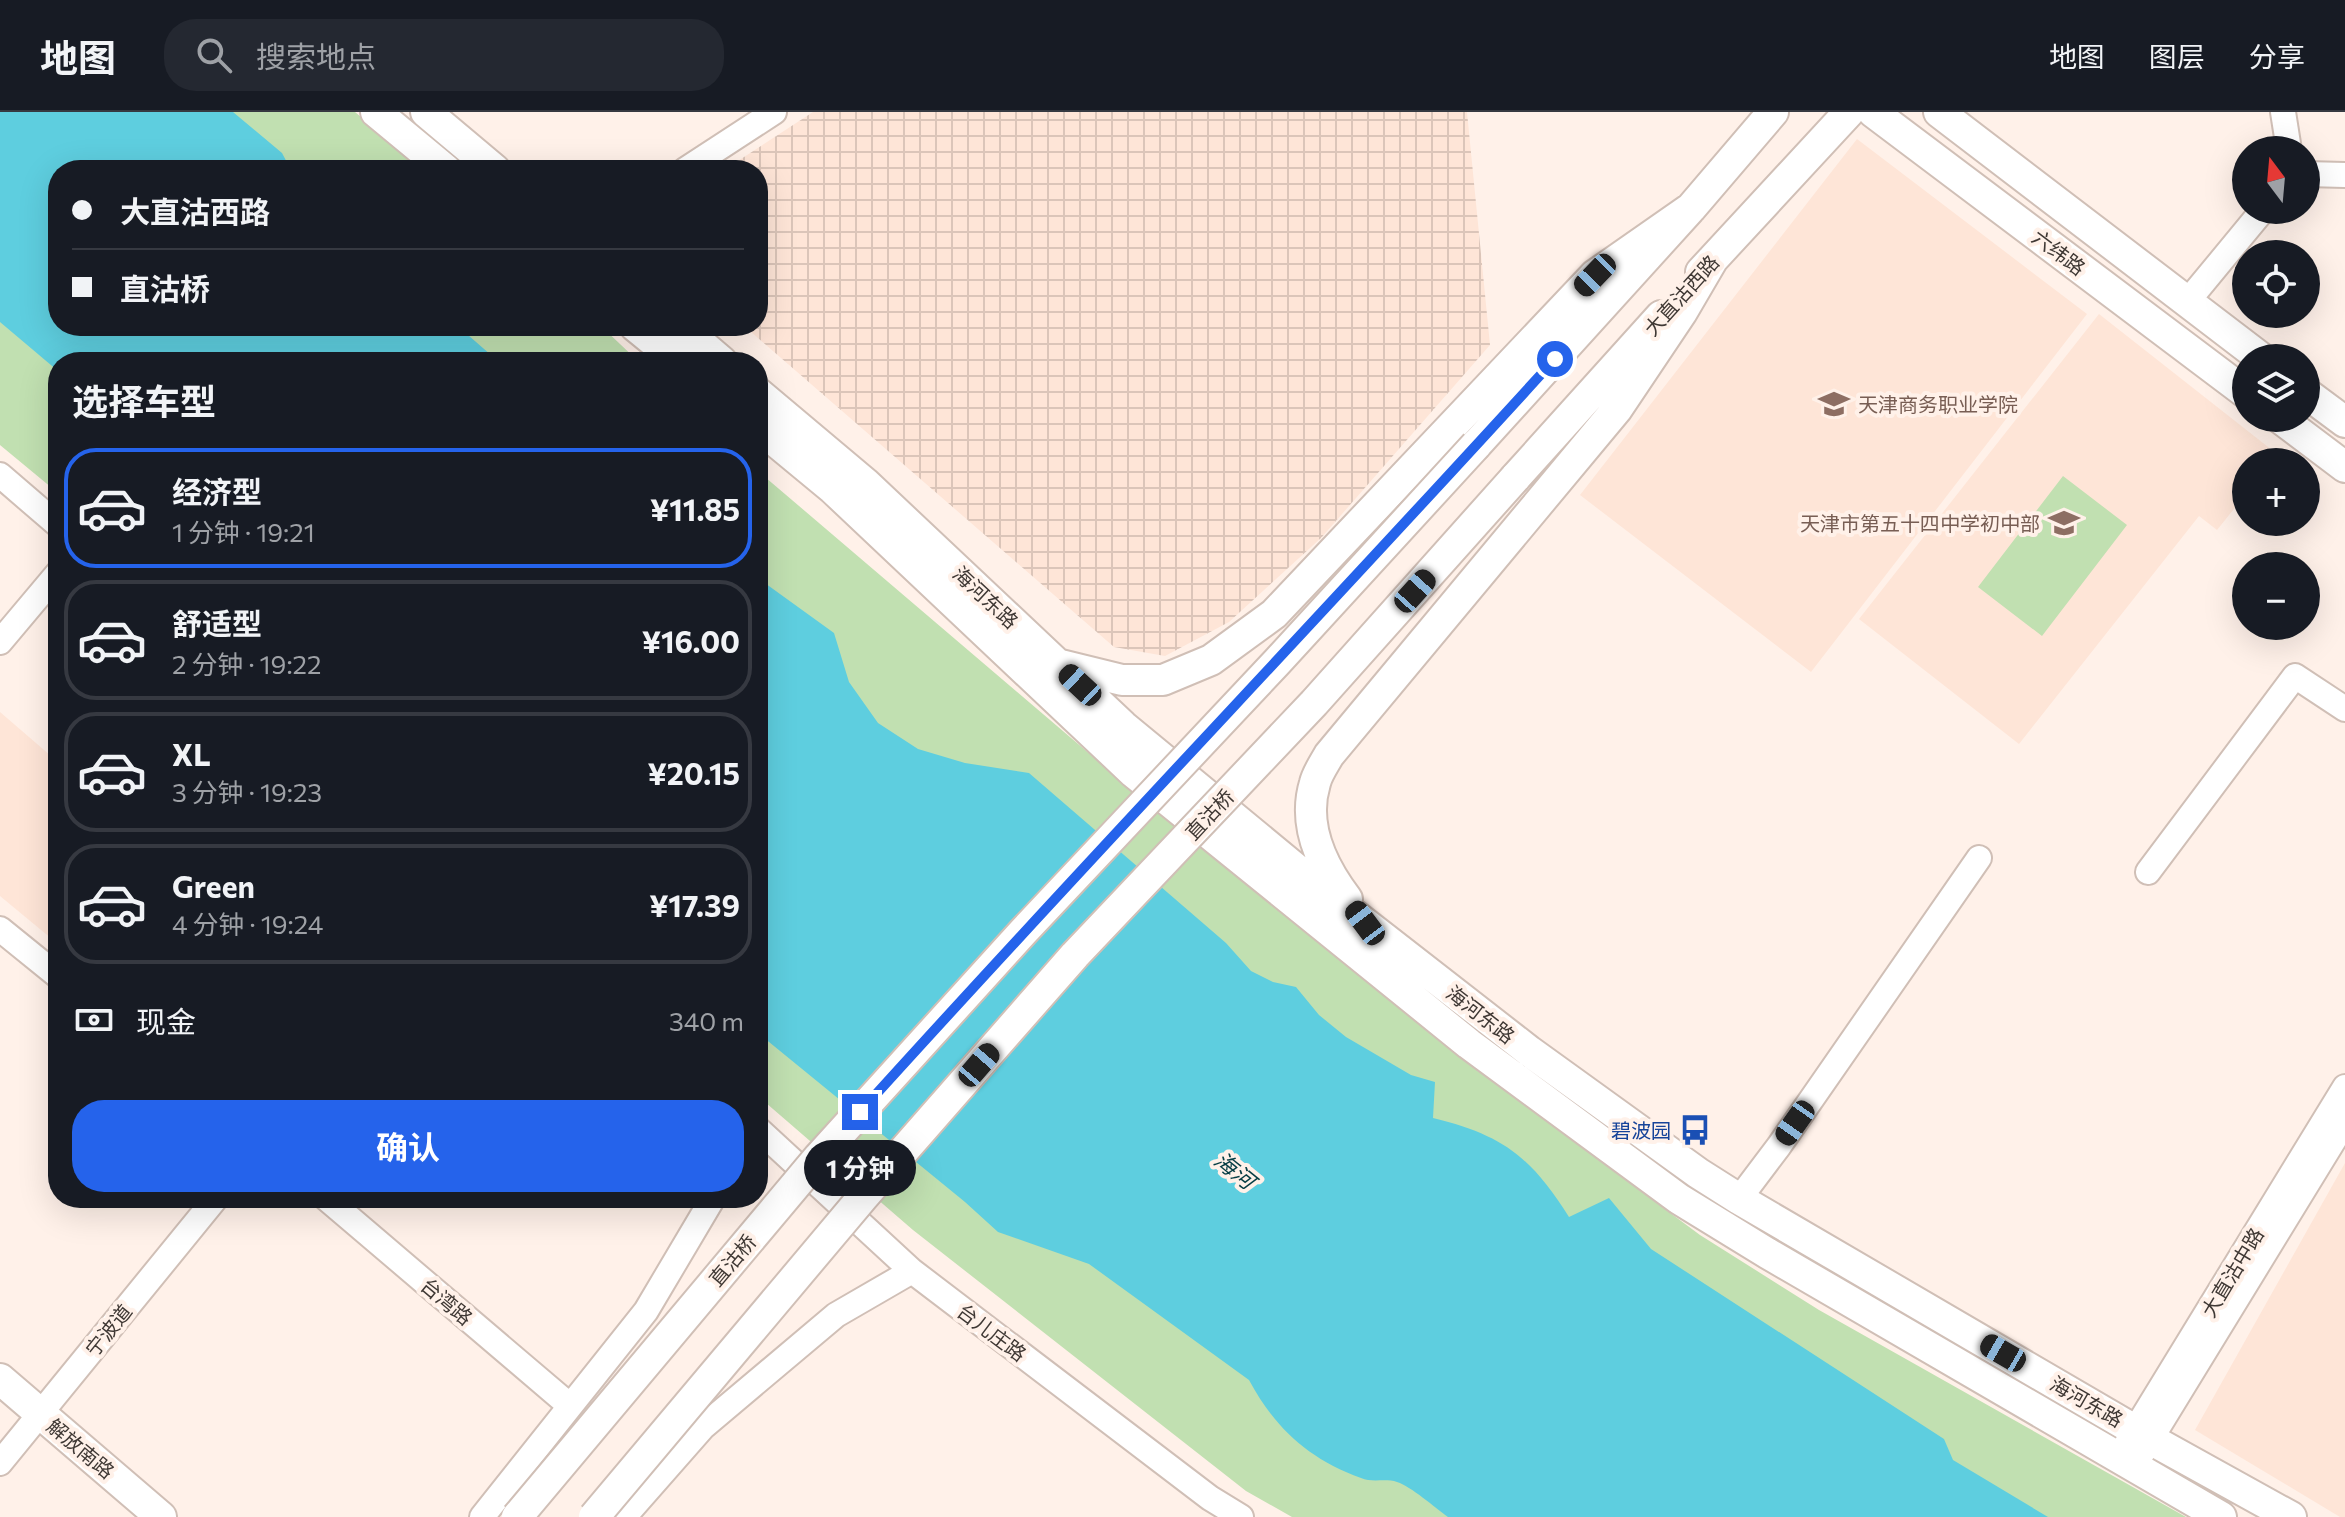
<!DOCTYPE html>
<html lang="zh">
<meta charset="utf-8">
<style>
:root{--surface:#171b24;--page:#242831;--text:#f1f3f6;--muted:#9ea1a6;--line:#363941;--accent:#2563eb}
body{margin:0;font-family:Commissioner,"Noto Sans SC",sans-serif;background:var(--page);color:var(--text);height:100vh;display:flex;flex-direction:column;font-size:30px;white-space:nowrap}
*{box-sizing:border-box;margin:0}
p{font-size:26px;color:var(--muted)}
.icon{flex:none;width:44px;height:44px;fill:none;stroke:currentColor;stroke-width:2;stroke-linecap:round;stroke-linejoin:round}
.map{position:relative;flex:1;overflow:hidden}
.sheet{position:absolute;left:48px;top:240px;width:720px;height:856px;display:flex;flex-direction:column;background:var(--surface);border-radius:32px;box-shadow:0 8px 32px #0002}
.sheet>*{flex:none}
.top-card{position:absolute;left:48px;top:48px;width:720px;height:176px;border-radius:32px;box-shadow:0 8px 32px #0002;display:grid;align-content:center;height:176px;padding:0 24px;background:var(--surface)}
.needle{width:52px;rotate:344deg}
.tools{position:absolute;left:2232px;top:24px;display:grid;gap:16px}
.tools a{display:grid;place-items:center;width:88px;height:88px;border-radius:50%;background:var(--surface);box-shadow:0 8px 32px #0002;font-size:40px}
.end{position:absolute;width:36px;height:36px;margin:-18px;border:10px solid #2563eb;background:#fff;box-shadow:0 0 0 4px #fff}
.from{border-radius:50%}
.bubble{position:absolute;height:56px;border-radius:28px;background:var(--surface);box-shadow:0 8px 32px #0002;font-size:26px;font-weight:700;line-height:56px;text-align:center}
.car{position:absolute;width:24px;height:48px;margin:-24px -12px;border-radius:10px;box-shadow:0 0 6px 2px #0007;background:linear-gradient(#222 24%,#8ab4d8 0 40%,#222 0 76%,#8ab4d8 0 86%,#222 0)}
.top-card b{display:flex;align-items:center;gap:28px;height:76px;font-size:30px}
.top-card b+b{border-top:2px solid var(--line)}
.top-card i{width:20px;height:20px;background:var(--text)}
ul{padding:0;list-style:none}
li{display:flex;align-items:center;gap:24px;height:120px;margin:0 16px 12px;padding:0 8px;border:4px solid var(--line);border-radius:32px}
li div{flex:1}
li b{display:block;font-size:30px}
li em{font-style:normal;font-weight:700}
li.current{border-color:var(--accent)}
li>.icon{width:72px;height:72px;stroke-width:1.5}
h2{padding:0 24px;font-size:36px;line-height:96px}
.pay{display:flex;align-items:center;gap:20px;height:88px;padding:0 24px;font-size:30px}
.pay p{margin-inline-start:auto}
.cta{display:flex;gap:16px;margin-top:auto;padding:16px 24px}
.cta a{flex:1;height:92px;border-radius:32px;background:var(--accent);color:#fff;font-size:32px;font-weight:700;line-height:92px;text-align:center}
header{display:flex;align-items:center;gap:48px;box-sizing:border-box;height:112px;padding:0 40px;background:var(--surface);border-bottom:2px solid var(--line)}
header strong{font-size:38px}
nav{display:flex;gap:44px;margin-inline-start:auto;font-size:28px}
.search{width:560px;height:72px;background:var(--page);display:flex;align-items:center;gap:20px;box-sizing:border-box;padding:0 28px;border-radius:32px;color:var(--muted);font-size:30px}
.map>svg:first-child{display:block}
</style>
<header>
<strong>地图</strong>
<div class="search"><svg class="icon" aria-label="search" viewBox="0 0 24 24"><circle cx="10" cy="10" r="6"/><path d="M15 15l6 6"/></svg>搜索地点</div>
<nav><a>地图</a><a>图层</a><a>分享</a></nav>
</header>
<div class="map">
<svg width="2345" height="1405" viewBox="0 0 2345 1405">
<defs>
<pattern id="industrial-grid" width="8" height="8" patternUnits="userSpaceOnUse" patternTransform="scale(2)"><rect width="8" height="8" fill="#fee5d7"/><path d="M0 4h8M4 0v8" fill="none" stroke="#dbc5b9"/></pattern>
</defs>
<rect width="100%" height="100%" fill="#fff1e9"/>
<path fill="#fee5d7" d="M1857,27l230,175 -276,358 -231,-177z
M2099,202l178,140 -6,8h-25v32l-29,36 -18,-14 -180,228 -160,-125z
M0,600l58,50v182l-58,-48z
M2345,1051v354h-5l-145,-87z"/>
<path fill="url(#industrial-grid)" d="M813,0h654l23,233 -169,193 -92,84 -64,34 -51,-9 -370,-321h14v-156h-34z"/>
<path fill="#c1e0b1" d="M0,0h355l69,58h-366v156h543l38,36h-581v131l-58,-48z
M758,359l421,359 317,254 204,151 119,75 367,207h-894l-46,-26 -333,-261 -155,-134z
M2063,364l64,49 -85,111 -64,-49z"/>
<path fill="#5ecedf" d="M0,0h233l49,41 9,17h-233v156h394l16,9 31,27h-441v9l-58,-49z
M758,466l76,55 15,49 29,41 40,26 47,14 64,10 197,170 25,28 22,11 23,5 23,28 27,22 65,38 24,7 -2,36c70,17 98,39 136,99l40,-19 42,51 293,190 9,21 95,57h-600c-14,-10 -36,-30 -51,-35 -11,-4 -25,1 -36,-4 -53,-19 -86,-50 -112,-98l-160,-116 -91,-32 -33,-30 -207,-169z"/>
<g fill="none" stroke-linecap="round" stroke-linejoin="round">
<defs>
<path id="minor" d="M2283,0l6,38
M685,58l89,-58
M2306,62l39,1
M2187,190l76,-92
M0,363l58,50
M0,530l58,-69
M2148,760l147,-196 50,33
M0,817l58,47
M758,1017l154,142 298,227 31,19
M326,1086l243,207
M1739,1087l40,-53 200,-288
M2127,1331l218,-356
M2141,1343l204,-333
M0,1351l216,-265
M482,1405l164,-206 67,-113
M624,1405l79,-90 133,-112 76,-44"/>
<path id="major" d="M376,0l70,58
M426,0l69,58
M1873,0l373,281
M1939,0l322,246
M1701,160l148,-160
M635,214l44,36
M680,214l42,36
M758,281l107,90 258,243 189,156 217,169 169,122 41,26 411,240 141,78
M2306,281l39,29
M2280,306l65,49
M758,315l75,62 300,283 336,272 210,155 88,54 454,264
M1476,333l215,-237 82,-96
M1515,366l146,-162
M1061,553l61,15h41l48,-20 63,-46 321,-339 96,-67
M1347,787c-25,-33 -45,-74 -32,-116 2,-9 9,-19 14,-28l288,-346 65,-97 31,-53
M0,1267l161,138"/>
</defs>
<use href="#minor" stroke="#d0bfb6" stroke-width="28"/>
<use href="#major" stroke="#d0bfb6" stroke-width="34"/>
<use href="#minor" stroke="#fff" stroke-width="24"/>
<use href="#major" stroke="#fff" stroke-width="30"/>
<defs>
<path id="major-bridge" d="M517,1405l302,-360 204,-225 254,-270 199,-217
M594,1405l269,-320 212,-242 239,-252 201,-225"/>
</defs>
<use href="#major-bridge" stroke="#d0bfb6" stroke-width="34" stroke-linecap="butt"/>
<use href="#major-bridge" stroke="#fff" stroke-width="30"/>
</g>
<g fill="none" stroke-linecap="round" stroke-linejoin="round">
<path stroke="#2563eb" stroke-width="10" d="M860,1000c229,-254 465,-500 695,-753"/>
</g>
<defs>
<symbol id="school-bare" viewBox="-9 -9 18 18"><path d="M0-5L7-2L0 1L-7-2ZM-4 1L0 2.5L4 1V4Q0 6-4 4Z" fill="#8d6e63" stroke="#fff1e9" stroke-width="2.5" paint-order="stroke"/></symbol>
<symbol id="bus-bare" viewBox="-9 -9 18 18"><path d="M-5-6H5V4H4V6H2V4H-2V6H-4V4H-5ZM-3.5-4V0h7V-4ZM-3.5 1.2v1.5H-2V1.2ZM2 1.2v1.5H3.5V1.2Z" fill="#1a4fb4" stroke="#fff1e9" stroke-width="2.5" paint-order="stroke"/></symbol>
</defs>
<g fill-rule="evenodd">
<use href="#school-bare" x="1812" y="270" width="44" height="44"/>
<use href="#school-bare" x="2042" y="389" width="44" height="44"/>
<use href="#bus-bare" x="1673" y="996" width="44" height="44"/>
</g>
<g text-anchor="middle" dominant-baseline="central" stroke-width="8" stroke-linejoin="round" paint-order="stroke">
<g font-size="20" fill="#3f3834" stroke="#fff1e9">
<text transform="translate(2059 140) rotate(37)">六纬路</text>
<text transform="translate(1681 183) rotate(-48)">大直沽西路</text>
<text transform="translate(986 485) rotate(43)">海河东路</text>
<text transform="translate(1209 702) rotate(-47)">直沽桥</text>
<text transform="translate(1481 902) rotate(38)">海河东路</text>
<text transform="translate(732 1148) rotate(-50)">直沽桥</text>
<text transform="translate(2232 1160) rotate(-59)">大直沽中路</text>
<text transform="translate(447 1189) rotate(40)">台湾路</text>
<text transform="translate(108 1218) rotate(-51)">宁波道</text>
<text transform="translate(992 1220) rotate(37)">台儿庄路</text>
<text transform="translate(2087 1289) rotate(30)">海河东路</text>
<text transform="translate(81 1336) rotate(40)">解放南路</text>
</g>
<g font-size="20" fill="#785e54" stroke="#fff1e9" text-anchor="start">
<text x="1858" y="292">天津商务职业学院</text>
<text x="2040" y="411" text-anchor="end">天津市第五十四中学初中部</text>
</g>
<g font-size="20" fill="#164399" stroke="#fff1e9" text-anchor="end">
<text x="1671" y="1018">碧波园</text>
</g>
<g font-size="22" font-style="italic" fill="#063d44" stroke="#fff1e9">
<text transform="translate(1235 1058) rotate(39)">海河</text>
</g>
</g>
</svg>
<div class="tools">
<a><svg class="needle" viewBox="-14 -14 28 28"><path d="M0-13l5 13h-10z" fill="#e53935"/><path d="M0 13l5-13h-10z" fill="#9ea1a6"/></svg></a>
<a><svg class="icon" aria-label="locate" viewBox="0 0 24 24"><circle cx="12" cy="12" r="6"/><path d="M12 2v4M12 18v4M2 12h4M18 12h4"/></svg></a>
<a><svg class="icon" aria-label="layers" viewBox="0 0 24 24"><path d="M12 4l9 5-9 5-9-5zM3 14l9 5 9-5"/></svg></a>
<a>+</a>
<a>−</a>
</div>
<i class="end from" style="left:1555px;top:247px"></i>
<i class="end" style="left:860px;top:1000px"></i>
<div class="bubble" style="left:804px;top:1028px;width:112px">1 分钟</div>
<i class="car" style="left:1595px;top:163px;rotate:224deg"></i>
<i class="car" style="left:1415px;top:479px;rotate:42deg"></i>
<i class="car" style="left:1080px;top:573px;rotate:313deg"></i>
<i class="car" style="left:1365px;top:811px;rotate:323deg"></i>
<i class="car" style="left:979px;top:953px;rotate:41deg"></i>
<i class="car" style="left:1795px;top:1011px;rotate:215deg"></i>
<i class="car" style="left:2003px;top:1241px;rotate:300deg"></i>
<div class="top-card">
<b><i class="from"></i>大直沽西路</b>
<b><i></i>直沽桥</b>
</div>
<section class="sheet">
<h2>选择车型</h2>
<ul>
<li class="current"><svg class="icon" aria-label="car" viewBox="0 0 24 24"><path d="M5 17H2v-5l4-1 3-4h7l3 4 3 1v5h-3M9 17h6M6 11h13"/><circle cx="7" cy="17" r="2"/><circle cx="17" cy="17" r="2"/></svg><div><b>经济型</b><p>1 分钟 · 19:21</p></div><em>¥11.85</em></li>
<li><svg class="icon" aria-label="car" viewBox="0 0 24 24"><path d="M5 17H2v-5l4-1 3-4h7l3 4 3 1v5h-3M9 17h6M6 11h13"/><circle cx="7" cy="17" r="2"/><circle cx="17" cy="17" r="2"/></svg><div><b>舒适型</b><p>2 分钟 · 19:22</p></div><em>¥16.00</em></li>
<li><svg class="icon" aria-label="car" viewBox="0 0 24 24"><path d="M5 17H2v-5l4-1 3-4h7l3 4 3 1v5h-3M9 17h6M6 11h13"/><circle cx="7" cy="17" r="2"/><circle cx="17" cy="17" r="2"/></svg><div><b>XL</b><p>3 分钟 · 19:23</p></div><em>¥20.15</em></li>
<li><svg class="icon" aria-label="car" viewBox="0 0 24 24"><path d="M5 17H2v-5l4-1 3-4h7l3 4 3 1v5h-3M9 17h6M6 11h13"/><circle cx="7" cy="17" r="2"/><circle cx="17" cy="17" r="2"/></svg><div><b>Green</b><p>4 分钟 · 19:24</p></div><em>¥17.39</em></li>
</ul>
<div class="pay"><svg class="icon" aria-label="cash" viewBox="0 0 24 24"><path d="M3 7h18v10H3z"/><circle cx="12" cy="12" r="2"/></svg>现金<p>340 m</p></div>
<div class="cta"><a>确认</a></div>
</section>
</div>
